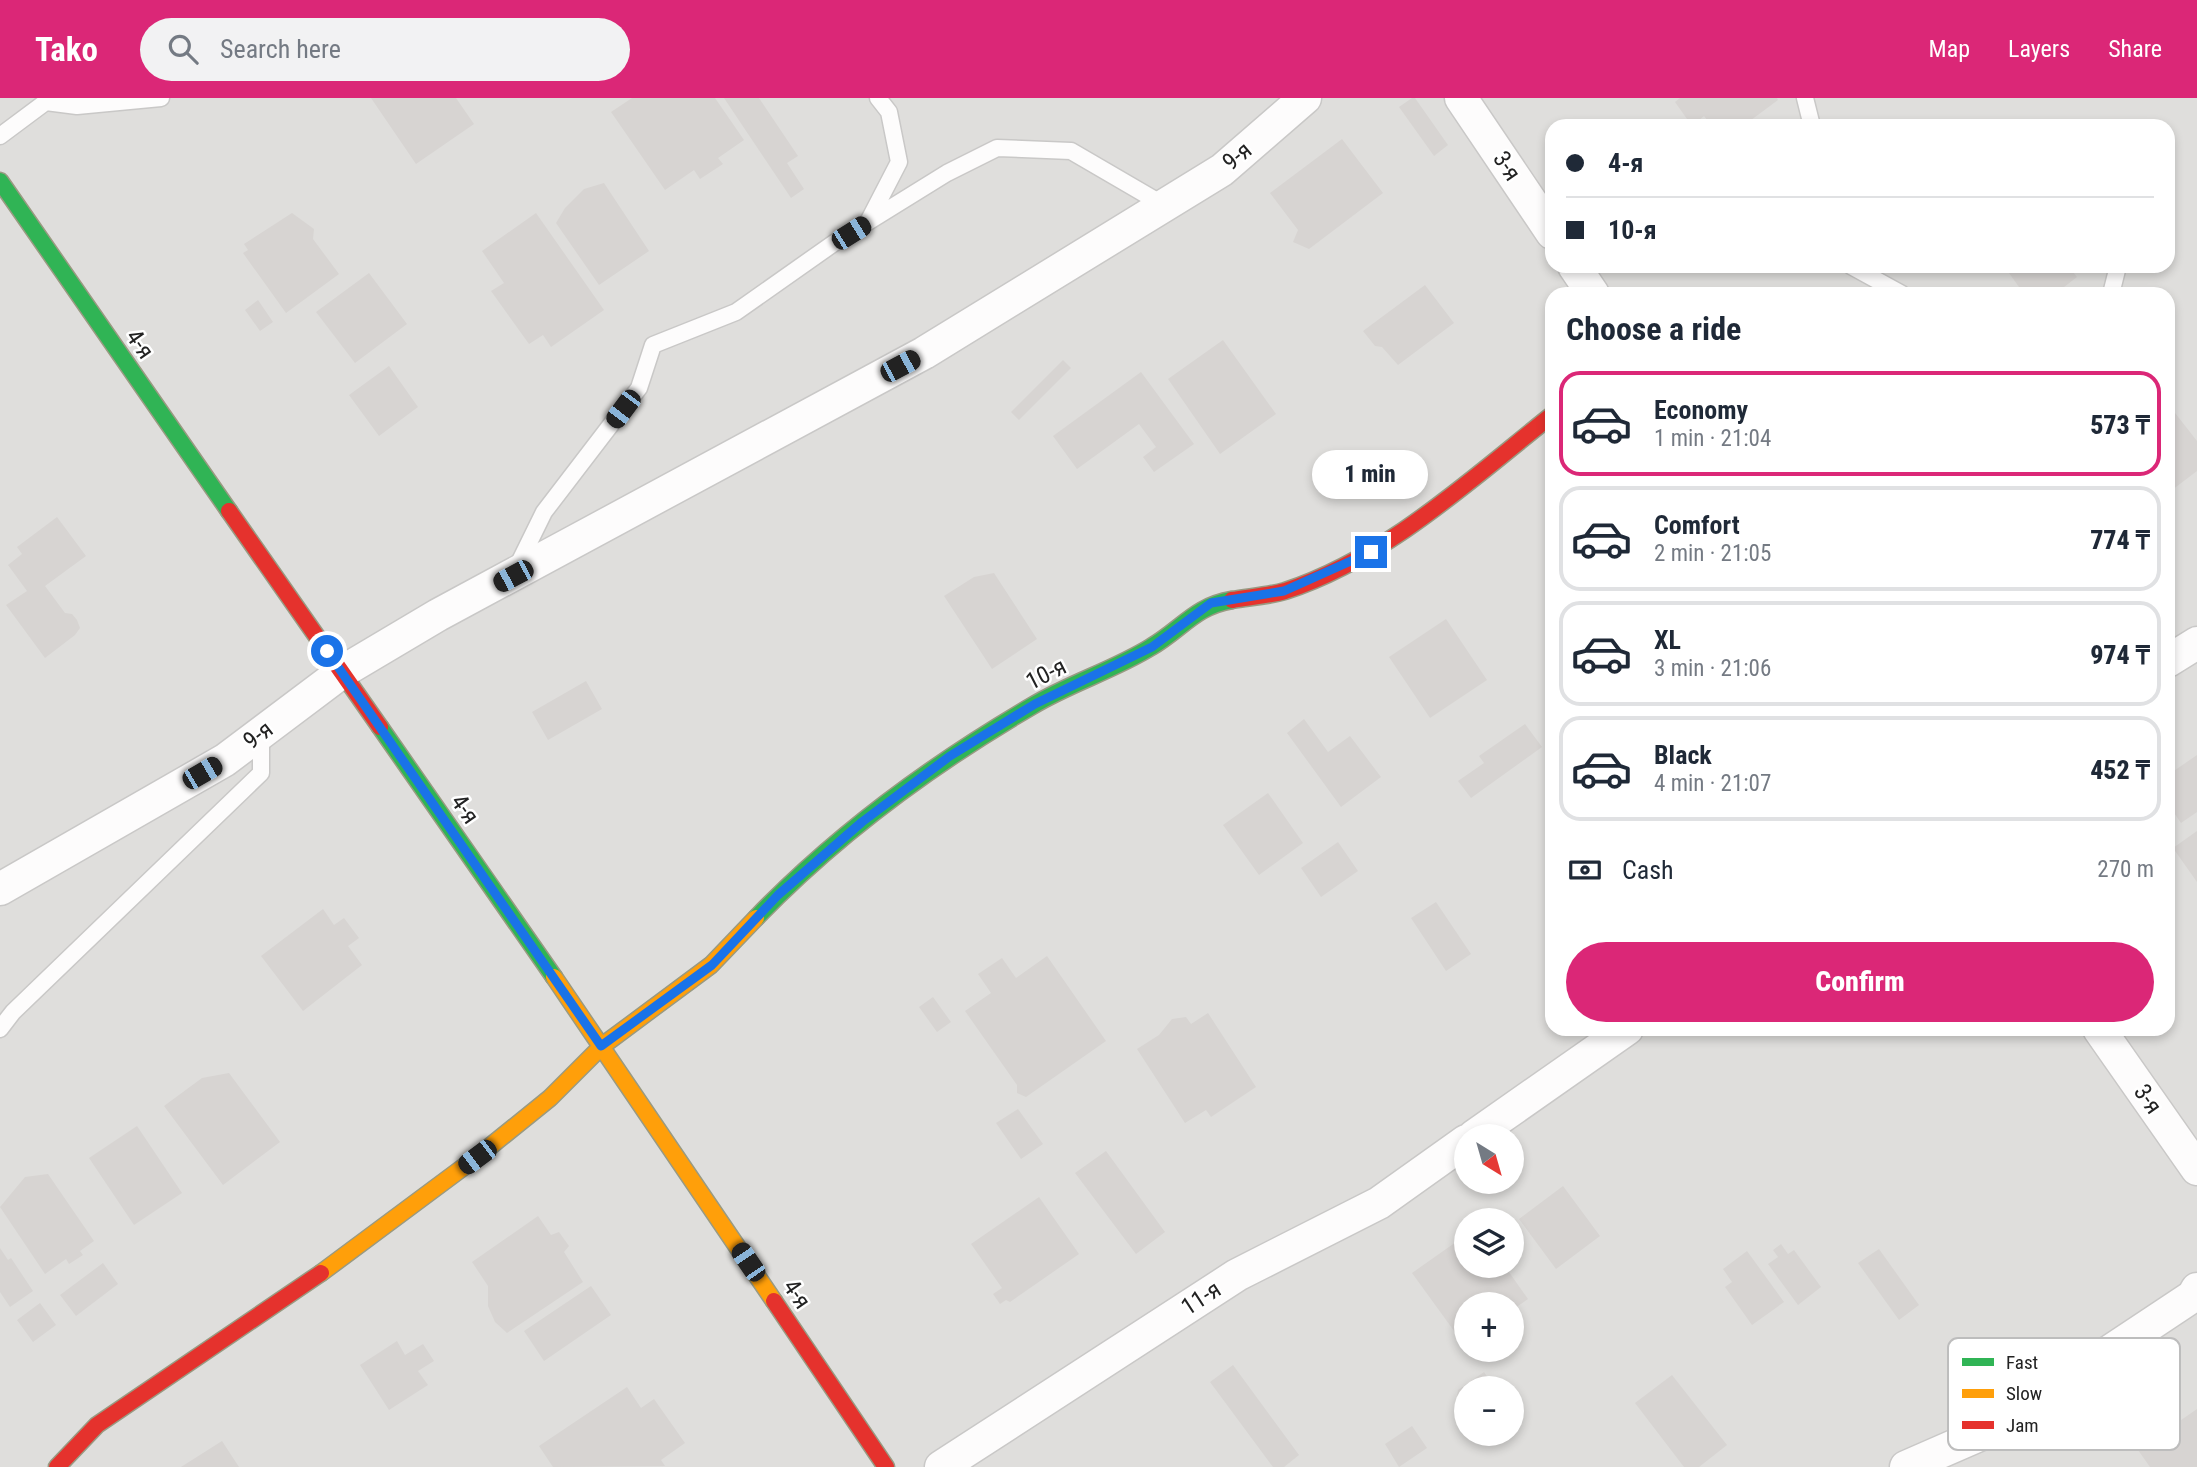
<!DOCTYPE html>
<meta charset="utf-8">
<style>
:root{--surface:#fff;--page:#f2f2f3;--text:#1f2937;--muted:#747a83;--line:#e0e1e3;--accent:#db2777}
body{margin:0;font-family:"Roboto Condensed",sans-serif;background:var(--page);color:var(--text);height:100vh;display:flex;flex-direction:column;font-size:26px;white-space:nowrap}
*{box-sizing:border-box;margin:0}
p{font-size:23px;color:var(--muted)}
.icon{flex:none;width:38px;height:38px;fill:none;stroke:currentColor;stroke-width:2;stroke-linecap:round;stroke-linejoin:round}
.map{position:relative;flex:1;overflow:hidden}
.sheet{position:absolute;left:1545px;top:189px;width:630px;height:749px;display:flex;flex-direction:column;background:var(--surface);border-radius:21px;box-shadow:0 4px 10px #0003}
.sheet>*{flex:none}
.banner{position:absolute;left:1545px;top:21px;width:630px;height:154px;border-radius:21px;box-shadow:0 4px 10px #0003;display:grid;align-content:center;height:154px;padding:0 21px;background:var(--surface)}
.needle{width:46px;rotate:143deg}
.buttons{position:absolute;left:1454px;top:1026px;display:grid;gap:14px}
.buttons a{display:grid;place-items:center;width:70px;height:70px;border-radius:50%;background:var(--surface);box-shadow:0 4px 10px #0003;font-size:35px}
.end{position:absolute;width:32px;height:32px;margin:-16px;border:9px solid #1a73e8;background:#fff;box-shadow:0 0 0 4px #fff}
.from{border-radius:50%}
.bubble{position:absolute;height:49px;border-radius:24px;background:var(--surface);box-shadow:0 4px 10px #0003;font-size:23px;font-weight:800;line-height:49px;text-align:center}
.car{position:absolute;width:21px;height:42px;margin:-21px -10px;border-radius:9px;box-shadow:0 0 5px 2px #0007;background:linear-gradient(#222 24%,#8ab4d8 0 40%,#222 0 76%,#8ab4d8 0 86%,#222 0)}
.banner b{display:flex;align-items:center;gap:24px;height:66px;font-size:26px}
.banner b+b{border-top:2px solid var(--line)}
.banner i{width:18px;height:18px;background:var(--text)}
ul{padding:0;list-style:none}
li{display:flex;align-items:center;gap:21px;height:105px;margin:0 14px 10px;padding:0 7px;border:4px solid var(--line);border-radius:21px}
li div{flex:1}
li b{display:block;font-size:26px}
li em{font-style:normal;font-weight:800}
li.current{border-color:var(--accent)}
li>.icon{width:63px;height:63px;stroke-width:1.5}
h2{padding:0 21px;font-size:32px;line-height:84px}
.pay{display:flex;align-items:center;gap:18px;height:77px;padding:0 21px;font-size:26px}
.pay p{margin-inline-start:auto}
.button{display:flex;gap:14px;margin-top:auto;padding:14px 21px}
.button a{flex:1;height:80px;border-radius:42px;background:var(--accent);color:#fff;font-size:28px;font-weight:800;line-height:80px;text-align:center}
header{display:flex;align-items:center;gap:42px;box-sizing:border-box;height:98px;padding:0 35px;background:var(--accent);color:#fff}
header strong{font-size:33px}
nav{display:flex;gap:38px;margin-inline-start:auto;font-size:24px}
.search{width:490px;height:63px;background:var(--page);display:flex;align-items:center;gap:18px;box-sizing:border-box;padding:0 24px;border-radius:38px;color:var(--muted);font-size:26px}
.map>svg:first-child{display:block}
</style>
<header>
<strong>Tako</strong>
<div class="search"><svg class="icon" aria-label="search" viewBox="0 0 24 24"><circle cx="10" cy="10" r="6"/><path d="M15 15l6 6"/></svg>Search here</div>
<nav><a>Map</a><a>Layers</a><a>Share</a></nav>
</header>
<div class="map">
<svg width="2197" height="1369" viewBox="0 0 2197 1369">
<rect width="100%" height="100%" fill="#f0eeeb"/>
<path fill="#dfdedc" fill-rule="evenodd" d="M0,0h2197v1369h-2197zM1552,28h616v140h-616zM1552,196h616v735h-616zM1466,1038h46v45h-46zM1466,1122h46v45h-46zM1466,1206h46v45h-46zM1466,1290h46v45h-46z"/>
<path fill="#d7d4d2" d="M371,0h85l18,26 -58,40z
M632,0h83l29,42 -26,18 5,6 -23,15 -6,-9 -29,20 -54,-78z
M724,0h35l39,58 -11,7 17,26 -13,9z
M1412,0h3l33,47 -14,11 -35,-49z
M1680,0h97l1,2 -35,26h-31l-8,-10 -12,10 -17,-24z
M1342,41l41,54 -74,56 -16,-7 5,-12 -28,-37z
M604,85l45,68 -50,34 -43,-62 9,-15 19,-19z
M292,115l22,16 -1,10 26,35 -53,39 -43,-60 5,-3 -4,-6z
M536,115l68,97 -53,37 -8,-12 -14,9 -38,-53 13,-8 -22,-32z
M2004,168h64l9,11 -22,17h-31z
M369,175l38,51 -52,39 -39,-51z
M1425,187l29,38 -56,42 -16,-18 -7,-1 -12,-15z
M258,202l15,22 -13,9 -15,-21z
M1223,242l53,74 -56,40 -52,-75z
M1063,262l8,8 -52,52 -8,-8z
M389,268l29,41 -39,29 -30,-41z
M1141,274l53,72 -40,28 -11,-15 13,-10 -17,-23 -62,45 -24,-33z
M2168,306l29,37v30l-25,19 -4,-6z
M57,419l29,39 -41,30 20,27 7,1 5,6 3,8 -5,7 -30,23 -39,-53 21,-14 -19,-26 14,-11 -5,-7z
M994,475l43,66 -45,30 -48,-73 30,-19z
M1446,521l41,61 -57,38 -41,-61z
M586,583l16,28 -54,31 -16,-28z
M1304,621l24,33 22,-16 31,41 -40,30 -54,-74z
M1525,626l17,23 -71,51 -13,-17 26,-18 -5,-7z
M2197,657v57l-16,11 -13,-19v-29z
M1268,695l35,50 -44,32 -36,-50z
M2197,733v51l-24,-34z
M1338,744l20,29 -37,26 -20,-29z
M1436,804l35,52 -25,17 -35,-53z
M323,811l11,16 10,-7 15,20 -11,8 14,19 -59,46 -42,-55z
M1047,858l59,85 -80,56 -9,-4v-8l-52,-74 26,-18 -13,-19 24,-16 14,20z
M933,899l18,25 -14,10 -18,-25z
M1208,915l48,74 -45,30 -5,-7 -21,13 -48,-74 22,-14 13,-16 14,-2 5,7z
M229,975l51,69 -57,43 -59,-79 38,-28z
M1018,1011l25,35 -22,15 -25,-36z
M137,1028l45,67 -48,32 -45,-67z
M1106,1053l59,81 -29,22 -61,-81z
M48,1076l46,67 -14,10 3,4 -14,9 -3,-5 -21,15 -45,-67 25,-30z
M1563,1088l37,50 -44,33 -37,-50z
M1039,1099l40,57 -69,48 -4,-2 -6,4 -7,-10 9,-6 -31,-44z
M538,1118l13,19 8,-3 10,14 -5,6 19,30 -76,51 -12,-11 -7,-16v-20l-16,-24z
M1466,1137v30h38l24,34 -16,11v-6h-46v35l-9,-4 -45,-62z
M1781,1146l7,10 6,-4 27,37 -23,18 -30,-41 10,-7 -5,-7z
M0,1150l8,12 3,-2 22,33 -23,16 -10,-15z
M1879,1151l40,56 -20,15 -41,-57z
M1747,1153l37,51 -32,23 -27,-38 7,-5 -9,-13z
M103,1165l15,21 -42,32 -16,-21z
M591,1188l20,29 -67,46 -20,-30z
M40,1205l16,22 -23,17 -16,-22z
M397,1243l8,14 18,-11 11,17 -16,10 10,14 -39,25 -29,-45z
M1233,1267l66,90 -15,12h-11l-63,-85z
M1484,1274l11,16h-29v21l-9,-13 1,-6z
M1672,1277l55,70 -28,22h-15l-49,-64z
M627,1289l14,21 13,-9 31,44 -24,17 4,6 -112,1 -14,-21z
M2197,1311v58h-47l-12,-17z
M1412,1328l15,22 -28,19 -14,-23z
M222,1343l17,26h-58z"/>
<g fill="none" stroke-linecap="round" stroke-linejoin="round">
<defs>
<path id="lane" d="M1805,0l7,28
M46,4l31,4 84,-8
M0,38l51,-38
M869,122l30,-58 -10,-50 -11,-14
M1851,168l51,28
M2111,196l7,-28
M517,469l27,-55 95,-124 14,-43 83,-33 98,-69 113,-70 50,-25 74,3 91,53
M0,931l13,-17 248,-239v-41"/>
<path id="street" d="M1461,0l91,135
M1574,168l19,28
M2168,563l29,-18
M0,791l225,-129 117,-88 96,-57 486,-262 298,-183 83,-72
M2099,931l98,140
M1474,1038l153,-107
M941,1369l296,-192 142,-72 87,-62
M1906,1369l87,-38 200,-133 4,-7"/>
<path id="fast" d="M0,83l229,330
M380,629l174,250
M756,820c80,-83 177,-154 276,-212 38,-23 82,-36 119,-59 31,-18 44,-41 81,-47"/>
<path id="slow" d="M554,879l220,324
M321,1175l156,-116 73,-59 52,-52 109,-81 45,-47"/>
<path id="jam" d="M229,413l151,216
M1232,502c17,-3 36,-4 53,-9 101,-33 185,-111 267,-176
M774,1203l112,166
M57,1369l40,-42 224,-152"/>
</defs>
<use href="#lane" stroke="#c9c8c7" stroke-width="19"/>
<use href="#street" stroke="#c9c8c7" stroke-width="35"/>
<use href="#fast" stroke="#999a82" stroke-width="19"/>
<use href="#slow" stroke="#999a82" stroke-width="19"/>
<use href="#jam" stroke="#999a82" stroke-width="19"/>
<use href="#lane" stroke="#fdfcfc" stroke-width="16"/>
<use href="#street" stroke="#fdfcfc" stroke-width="32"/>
<use href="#fast" stroke="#30b455" stroke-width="16"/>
<use href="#slow" stroke="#ff9f0a" stroke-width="16"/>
<use href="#jam" stroke="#e5322d" stroke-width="16"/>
</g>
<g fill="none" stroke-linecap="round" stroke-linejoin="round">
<path stroke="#1a73e8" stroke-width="9" d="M327,553l274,395 111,-81 66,-70 84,-73 88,-66 85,-52 117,-57 59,-44 73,-12 87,-39"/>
</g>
<g text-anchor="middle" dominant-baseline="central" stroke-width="5" stroke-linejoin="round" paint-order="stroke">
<g font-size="24" fill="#222" stroke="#fff">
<text transform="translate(1237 58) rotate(-40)">9-я</text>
<text transform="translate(1507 68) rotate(56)">3-я</text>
<text transform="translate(140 246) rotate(55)">4-я</text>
<text transform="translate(1046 576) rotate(-27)">10-я</text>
<text transform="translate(258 637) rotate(-38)">9-я</text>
<text transform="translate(465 711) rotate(55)">4-я</text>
<text transform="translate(2148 1001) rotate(55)">3-я</text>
<text transform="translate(797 1196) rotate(56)">4-я</text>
<text transform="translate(1201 1200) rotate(-33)">11-я</text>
</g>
</g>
<rect x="1948" y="1240" width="232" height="112" rx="10" fill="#fff" stroke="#bdbdbd" stroke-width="2"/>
<rect x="1962" y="1260" width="32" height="8" fill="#30b455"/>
<rect x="1962" y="1291" width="32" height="9" fill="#ff9f0a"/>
<rect x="1962" y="1323" width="32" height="8" fill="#e5322d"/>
<g font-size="19" fill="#222">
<text x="2006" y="1271">Fast</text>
<text x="2006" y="1302">Slow</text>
<text x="2006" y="1334">Jam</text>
</g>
</svg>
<div class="buttons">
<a><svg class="needle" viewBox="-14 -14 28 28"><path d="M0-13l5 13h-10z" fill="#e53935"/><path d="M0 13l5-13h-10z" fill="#747a83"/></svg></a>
<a><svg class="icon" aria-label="layers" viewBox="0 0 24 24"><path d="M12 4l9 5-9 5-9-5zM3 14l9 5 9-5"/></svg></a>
<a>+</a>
<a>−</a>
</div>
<i class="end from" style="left:327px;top:553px"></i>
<i class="end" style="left:1371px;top:454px"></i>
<div class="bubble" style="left:1312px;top:352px;width:116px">1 min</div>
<i class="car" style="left:851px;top:135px;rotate:58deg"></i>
<i class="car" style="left:900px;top:268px;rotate:62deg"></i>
<i class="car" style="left:623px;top:311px;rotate:217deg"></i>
<i class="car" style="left:513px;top:478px;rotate:242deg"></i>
<i class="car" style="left:202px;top:675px;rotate:60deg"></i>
<i class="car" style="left:477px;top:1059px;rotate:233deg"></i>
<i class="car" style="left:748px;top:1164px;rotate:326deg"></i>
<div class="banner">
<b><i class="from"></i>4-я</b>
<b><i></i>10-я</b>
</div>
<section class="sheet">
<h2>Choose a ride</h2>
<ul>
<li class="current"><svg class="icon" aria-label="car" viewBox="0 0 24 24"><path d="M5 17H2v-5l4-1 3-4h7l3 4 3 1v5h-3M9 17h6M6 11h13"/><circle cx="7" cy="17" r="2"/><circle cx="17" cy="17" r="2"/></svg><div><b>Economy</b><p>1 min · 21:04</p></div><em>573 ₸</em></li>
<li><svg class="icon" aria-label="car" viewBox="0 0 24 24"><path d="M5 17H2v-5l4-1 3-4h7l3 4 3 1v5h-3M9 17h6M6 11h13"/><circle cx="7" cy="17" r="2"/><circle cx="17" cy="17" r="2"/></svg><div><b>Comfort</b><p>2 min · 21:05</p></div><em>774 ₸</em></li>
<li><svg class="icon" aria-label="car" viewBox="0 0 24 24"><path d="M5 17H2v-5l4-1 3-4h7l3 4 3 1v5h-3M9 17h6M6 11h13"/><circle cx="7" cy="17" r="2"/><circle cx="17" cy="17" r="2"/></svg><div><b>XL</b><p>3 min · 21:06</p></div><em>974 ₸</em></li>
<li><svg class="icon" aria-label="car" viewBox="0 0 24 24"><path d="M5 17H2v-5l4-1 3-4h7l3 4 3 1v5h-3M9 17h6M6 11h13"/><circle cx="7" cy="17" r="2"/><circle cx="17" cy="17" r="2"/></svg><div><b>Black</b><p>4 min · 21:07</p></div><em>452 ₸</em></li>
</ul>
<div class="pay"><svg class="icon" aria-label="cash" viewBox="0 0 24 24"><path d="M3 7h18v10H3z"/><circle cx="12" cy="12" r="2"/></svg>Cash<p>270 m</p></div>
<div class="button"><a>Confirm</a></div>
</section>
</div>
